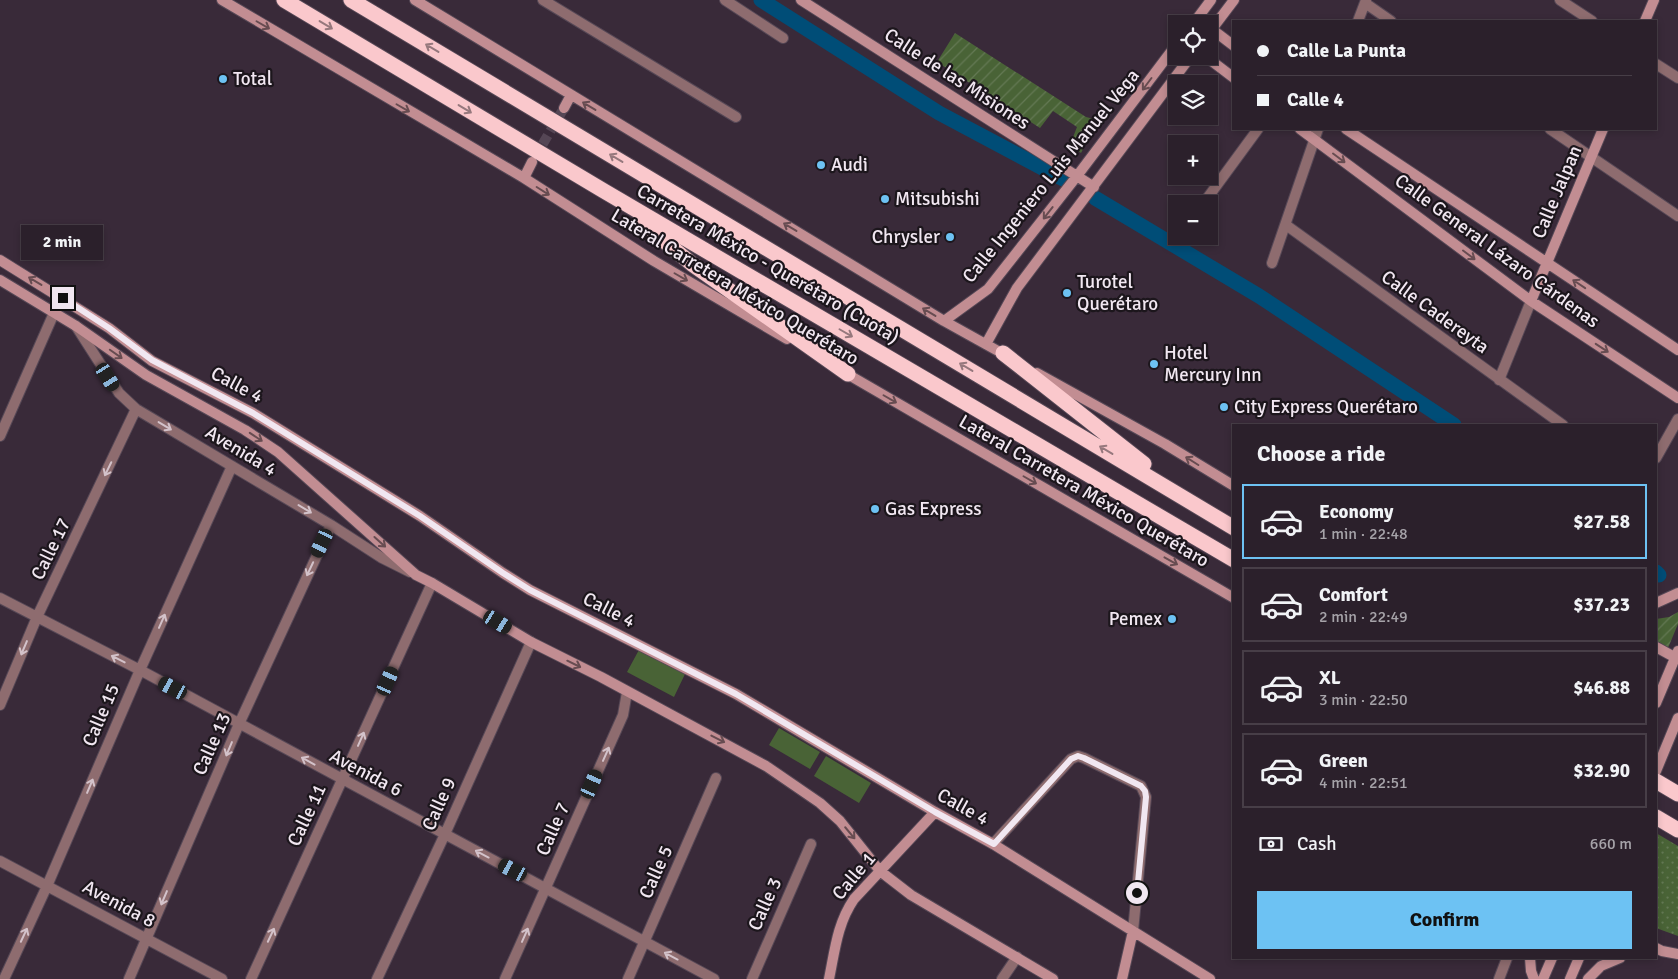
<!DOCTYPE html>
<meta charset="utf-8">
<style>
:root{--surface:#2b202b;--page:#332833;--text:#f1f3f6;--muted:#a6a3a9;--line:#473e47;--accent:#6dc2f3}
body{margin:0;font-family:Signika,sans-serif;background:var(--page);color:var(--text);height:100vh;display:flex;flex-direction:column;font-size:19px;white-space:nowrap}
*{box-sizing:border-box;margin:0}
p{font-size:16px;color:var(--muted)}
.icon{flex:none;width:28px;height:28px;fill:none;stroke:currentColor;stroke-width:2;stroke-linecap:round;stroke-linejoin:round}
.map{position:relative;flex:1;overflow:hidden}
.panel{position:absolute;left:1232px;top:424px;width:425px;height:535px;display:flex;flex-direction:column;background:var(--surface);border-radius:0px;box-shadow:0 2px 8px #0003,0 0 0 1px var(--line)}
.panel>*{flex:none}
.hud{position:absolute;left:1232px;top:20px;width:425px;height:110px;border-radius:0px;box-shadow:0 2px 8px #0003,0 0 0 1px var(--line);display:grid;align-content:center;height:110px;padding:0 25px;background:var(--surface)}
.tools{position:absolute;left:1168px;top:15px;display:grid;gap:10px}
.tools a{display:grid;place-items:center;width:50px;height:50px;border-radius:0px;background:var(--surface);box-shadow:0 2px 8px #0003,0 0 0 1px var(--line);font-size:25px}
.end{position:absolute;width:22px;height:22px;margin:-11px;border:6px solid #f1e7f1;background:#111;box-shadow:0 0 0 2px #111}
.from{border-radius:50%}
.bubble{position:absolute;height:35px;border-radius:0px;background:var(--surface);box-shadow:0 2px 8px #0003,0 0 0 1px var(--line);font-size:16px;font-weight:700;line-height:35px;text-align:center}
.car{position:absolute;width:15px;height:30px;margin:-15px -8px;border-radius:6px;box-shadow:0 0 4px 1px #0007;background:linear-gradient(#222 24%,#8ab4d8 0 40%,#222 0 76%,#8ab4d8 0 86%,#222 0)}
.hud b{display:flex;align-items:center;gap:18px;height:48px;font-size:19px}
.hud b+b{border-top:1px solid var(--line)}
.hud i{width:12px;height:12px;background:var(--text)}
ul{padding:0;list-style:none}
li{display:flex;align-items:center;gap:15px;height:75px;margin:0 10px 8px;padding:0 15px;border:2px solid var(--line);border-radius:0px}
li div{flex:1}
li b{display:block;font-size:19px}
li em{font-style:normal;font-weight:700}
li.active{border-color:var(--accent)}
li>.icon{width:45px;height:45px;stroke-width:1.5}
h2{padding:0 25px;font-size:22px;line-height:60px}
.pay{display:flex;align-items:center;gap:12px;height:55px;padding:0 25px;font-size:19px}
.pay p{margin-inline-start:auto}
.primary-button{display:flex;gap:10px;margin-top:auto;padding:10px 25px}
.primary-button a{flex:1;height:58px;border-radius:0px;background:var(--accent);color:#111;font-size:20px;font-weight:700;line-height:58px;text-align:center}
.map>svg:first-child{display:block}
</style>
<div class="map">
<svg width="1678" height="979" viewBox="0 0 1678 979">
<defs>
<pattern id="park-dots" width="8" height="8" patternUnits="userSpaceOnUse" patternTransform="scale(1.25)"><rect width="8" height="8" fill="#496336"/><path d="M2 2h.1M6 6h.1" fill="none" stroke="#647954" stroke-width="1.8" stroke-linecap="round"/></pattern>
<pattern id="garden-furrows" width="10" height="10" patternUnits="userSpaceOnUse" patternTransform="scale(1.25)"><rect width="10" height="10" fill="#496336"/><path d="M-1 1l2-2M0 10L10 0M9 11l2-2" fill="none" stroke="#647954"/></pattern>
</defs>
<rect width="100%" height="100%" fill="#392a39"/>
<path fill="#496336" d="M640,648l46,24 -12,25 -47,-25z
M779,728l41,24 -10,17 -41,-24z
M826,756l45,27 -12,20 -45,-27z"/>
<path fill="url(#park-dots)" d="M1656,833l22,13v90l-22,-8z"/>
<path fill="url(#garden-furrows)" d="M955,33l131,84 12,3 -17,33 -11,-8 7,-18 -24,-16 -13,17 -103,-66z
M1678,612v12l-10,24 -12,-7v-22l13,-2z"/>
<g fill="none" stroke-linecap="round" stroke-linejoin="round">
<path stroke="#004d77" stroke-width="15" d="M761,0l178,113 124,66
M1095,198l164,98 195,129
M1656,572l3,3"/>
<path stroke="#554655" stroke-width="10" stroke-dasharray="10 5" stroke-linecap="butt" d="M535,157l29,-49"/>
<defs>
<path id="street" d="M543,0l193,117
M725,0l58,38
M1560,0l32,21
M1365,3l26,18
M1358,21l8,-21
M1656,64l22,14
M1550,129l128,87
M1203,204l55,-75
M1286,225l277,200
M1272,263l46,-134
M76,326l43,67 17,16 195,116 51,33 28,14
M1499,380l32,-79
M0,436l54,-123
M1656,458l22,-39
M0,598l140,72 574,309
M0,705l37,-88 99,-208
M993,844l78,-85 7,-3 6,2 57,28 5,11 -13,134
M0,861l222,118
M4,979l43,-93 93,-216 92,-204
M129,979l110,-255 92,-199
M251,979l181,-396
M377,979l68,-145 86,-192
M505,979l118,-264 4,-23
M628,979l88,-201
M752,979l59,-135
M1002,979l15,-22
M1499,979l8,-21"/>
<path id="secondary" d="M222,0l302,178 130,83 133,78
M415,0l529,321 63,35
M801,0l293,187
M1645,21l9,-21
M1193,24l18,-24
M1209,27l25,19
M1209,33l25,-33
M1205,56l29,22
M564,108l7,-13
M1300,129l231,172 147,97
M1346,129l332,221
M524,178l8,-16
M0,260l109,68 43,33 101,52 167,103 83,57 27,17 206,104 199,118 58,32 217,135
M0,280l76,46 70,49 99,55 33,22 138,123 16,8 99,59 70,35 165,89 54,37 20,18 40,50 31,24 142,84
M1531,301l72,-172
M944,321l44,-32 89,-113 99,-131
M986,344l31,-56 174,-232
M842,371l392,227
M1037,373l128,71 69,42
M1656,603l22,-10
M1656,647l22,12
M1656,703l22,-52
M1656,771l22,-53
M1656,948l6,3 16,3
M1530,958l1,13 3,8
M829,979c6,-29 8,-55 25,-80l81,-87
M1122,979l11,-48
M1543,979l9,-21
M1570,979l9,-21
M1588,979l13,-13 19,-8"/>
<path id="highway" d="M284,0l320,191 630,369
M351,0l883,528
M640,221l52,43 156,110
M1003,353l141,111
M1656,781l22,13
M1656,817l22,13"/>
</defs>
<use href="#street" stroke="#564856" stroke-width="12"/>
<use href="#secondary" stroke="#564856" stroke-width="12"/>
<use href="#highway" stroke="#564856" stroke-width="17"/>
<use href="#street" stroke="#8e6c6f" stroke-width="10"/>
<use href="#secondary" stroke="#c28d92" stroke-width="10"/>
<use href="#highway" stroke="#fac8cc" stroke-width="15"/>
</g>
<defs><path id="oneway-shaft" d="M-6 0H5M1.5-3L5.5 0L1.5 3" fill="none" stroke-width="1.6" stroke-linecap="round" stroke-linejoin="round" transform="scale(1.25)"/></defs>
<g stroke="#674c51">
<use href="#oneway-shaft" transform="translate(263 25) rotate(30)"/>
<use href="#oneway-shaft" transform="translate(1147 84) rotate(127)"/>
<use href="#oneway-shaft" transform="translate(589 106) rotate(-149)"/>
<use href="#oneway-shaft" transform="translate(403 108) rotate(30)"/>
<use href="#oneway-shaft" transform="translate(1339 158) rotate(37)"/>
<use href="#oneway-shaft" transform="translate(543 191) rotate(32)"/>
<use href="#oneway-shaft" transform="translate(1048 213) rotate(128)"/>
<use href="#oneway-shaft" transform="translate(790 227) rotate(-149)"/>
<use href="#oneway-shaft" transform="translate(1469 255) rotate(37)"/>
<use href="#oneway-shaft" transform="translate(681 277) rotate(30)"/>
<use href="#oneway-shaft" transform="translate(35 281) rotate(-149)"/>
<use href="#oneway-shaft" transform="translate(1579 284) rotate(-146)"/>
<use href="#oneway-shaft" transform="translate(929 312) rotate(-149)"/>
<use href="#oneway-shaft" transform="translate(1602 348) rotate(33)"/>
<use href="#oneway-shaft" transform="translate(116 354) rotate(35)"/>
<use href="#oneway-shaft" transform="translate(890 399) rotate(30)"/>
<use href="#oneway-shaft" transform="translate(256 437) rotate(34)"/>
<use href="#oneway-shaft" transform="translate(1192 461) rotate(-148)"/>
<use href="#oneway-shaft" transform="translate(1030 480) rotate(30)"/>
<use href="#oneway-shaft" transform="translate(380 542) rotate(42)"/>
<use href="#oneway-shaft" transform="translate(1171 561) rotate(29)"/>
<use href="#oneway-shaft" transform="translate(574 664) rotate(26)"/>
<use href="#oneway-shaft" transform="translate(718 739) rotate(27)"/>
<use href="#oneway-shaft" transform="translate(850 833) rotate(50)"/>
</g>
<g stroke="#96787d">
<use href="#oneway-shaft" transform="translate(326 25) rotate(31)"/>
<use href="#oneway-shaft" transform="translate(432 48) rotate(-149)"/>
<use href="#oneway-shaft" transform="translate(465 109) rotate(31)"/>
<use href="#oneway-shaft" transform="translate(616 158) rotate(-149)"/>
<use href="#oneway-shaft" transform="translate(846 333) rotate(30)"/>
<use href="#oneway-shaft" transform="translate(966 367) rotate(-149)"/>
<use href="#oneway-shaft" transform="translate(1106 450) rotate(-149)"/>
</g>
<g stroke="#d3c2ca">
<use href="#oneway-shaft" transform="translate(165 426) rotate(31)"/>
<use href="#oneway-shaft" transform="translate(108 469) rotate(116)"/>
<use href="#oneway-shaft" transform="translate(305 509) rotate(31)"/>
<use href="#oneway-shaft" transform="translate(310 569) rotate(115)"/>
<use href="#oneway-shaft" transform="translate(162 621) rotate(-66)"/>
<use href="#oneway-shaft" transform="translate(24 648) rotate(113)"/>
<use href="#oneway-shaft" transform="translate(118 659) rotate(-153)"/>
<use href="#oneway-shaft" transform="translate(361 739) rotate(-66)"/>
<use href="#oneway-shaft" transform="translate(229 749) rotate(113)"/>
<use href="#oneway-shaft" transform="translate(606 754) rotate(-66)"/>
<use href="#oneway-shaft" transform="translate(308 761) rotate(-151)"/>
<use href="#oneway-shaft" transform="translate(90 786) rotate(-67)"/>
<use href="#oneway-shaft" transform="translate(482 854) rotate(-152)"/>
<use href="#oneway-shaft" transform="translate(164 898) rotate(113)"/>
<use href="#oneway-shaft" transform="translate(24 935) rotate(-65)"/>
<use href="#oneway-shaft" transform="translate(271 935) rotate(-65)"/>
<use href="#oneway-shaft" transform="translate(525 935) rotate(-66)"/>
<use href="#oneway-shaft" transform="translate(671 956) rotate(-152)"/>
</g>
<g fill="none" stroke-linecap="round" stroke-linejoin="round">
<path stroke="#f1e7f1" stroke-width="6" d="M63,298l46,30 43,32 101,53 167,103 83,57 27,17 206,104 199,118 59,32 77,-85 7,-3 6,2 57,28 4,5 1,6 -9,96"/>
</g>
<g fill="#6dc2f3" stroke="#1c161c" stroke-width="2">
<circle cx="223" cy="79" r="5"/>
<circle cx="821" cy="165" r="5"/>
<circle cx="885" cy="199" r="5"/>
<circle cx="950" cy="237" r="5"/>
<circle cx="1067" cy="293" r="5"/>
<circle cx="1154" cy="364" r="5"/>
<circle cx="1224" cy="407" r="5"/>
<circle cx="875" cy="509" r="5"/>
<circle cx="1172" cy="619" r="5"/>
</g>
<g text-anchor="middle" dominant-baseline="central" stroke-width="4.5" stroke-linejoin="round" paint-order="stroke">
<g font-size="19" fill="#f1e7f1" stroke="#1c161c" text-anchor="start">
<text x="233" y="79">Total</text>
<text x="831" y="165">Audi</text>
<text x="895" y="199">Mitsubishi</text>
<text x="940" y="237" text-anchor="end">Chrysler</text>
<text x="1077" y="282">Turotel<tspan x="1077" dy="22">Querétaro</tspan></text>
<text x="1164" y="353">Hotel<tspan x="1164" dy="22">Mercury Inn</tspan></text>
<text x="1234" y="407">City Express Querétaro</text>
<text x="885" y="509">Gas Express</text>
<text x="1162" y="619" text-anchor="end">Pemex</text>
</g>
<g font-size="19" fill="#f1e7f1" stroke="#1c161c">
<text transform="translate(957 79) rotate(33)">Calle de las Misiones</text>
<text transform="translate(1051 176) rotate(-51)">Calle Ingeniero Luis Manuel Vega</text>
<text transform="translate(1557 192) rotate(-67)">Calle Jalpan</text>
<text transform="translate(1497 251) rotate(36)">Calle General Lázaro Cárdenas</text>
<text transform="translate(768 264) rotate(30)">Carretera México - Querétaro (Cuota)</text>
<text transform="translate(735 287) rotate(31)">Lateral Carretera México Querétaro</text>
<text transform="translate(1435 312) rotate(36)">Calle Cadereyta</text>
<text transform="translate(237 385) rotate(28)">Calle 4</text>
<text transform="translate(241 451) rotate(31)">Avenida 4</text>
<text transform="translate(1084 491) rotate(30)">Lateral Carretera México Querétaro</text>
<text transform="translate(51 549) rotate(-64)">Calle 17</text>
<text transform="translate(609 610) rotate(27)">Calle 4</text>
<text transform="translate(101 715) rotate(-67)">Calle 15</text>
<text transform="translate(212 744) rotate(-66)">Calle 13</text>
<text transform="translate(366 773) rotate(28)">Avenida 6</text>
<text transform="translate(439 804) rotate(-66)">Calle 9</text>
<text transform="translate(963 807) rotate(29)">Calle 4</text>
<text transform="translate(307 815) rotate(-65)">Calle 11</text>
<text transform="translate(553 829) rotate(-66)">Calle 7</text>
<text transform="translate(656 872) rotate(-66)">Calle 5</text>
<text transform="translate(854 876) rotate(-50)">Calle 1</text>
<text transform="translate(119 904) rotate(28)">Avenida 8</text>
<text transform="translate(765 904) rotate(-66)">Calle 3</text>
</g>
</g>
</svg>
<div class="tools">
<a><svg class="icon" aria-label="locate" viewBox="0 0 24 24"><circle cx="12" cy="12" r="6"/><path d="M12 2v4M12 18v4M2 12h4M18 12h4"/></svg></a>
<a><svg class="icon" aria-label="layers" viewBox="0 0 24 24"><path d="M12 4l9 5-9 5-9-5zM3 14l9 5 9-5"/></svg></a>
<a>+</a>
<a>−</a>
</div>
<i class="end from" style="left:1137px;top:893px"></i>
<i class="end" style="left:63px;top:298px"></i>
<div class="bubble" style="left:21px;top:225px;width:82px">2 min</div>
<i class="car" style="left:108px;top:377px;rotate:148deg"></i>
<i class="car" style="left:322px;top:543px;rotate:205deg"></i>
<i class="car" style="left:498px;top:622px;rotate:121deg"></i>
<i class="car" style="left:388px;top:681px;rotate:24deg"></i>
<i class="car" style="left:173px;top:688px;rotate:298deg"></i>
<i class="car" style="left:592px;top:784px;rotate:24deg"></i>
<i class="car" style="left:513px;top:870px;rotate:298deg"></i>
<div class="hud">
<b><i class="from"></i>Calle La Punta</b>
<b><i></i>Calle 4</b>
</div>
<section class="panel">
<h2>Choose a ride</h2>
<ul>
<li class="active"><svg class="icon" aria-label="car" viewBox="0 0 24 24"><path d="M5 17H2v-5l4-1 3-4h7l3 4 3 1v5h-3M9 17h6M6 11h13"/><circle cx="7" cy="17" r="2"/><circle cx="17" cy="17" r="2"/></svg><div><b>Economy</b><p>1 min · 22:48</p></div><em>$27.58</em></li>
<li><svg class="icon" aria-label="car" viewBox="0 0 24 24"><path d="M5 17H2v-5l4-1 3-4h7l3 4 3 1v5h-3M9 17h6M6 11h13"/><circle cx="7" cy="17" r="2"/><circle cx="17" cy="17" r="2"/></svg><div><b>Comfort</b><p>2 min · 22:49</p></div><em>$37.23</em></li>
<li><svg class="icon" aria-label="car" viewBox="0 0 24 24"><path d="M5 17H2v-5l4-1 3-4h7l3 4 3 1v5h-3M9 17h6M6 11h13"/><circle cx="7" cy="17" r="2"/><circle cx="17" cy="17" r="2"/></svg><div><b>XL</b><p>3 min · 22:50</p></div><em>$46.88</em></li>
<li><svg class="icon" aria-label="car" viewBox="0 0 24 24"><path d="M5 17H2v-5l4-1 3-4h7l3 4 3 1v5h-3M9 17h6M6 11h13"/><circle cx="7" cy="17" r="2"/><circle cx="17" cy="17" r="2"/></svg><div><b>Green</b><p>4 min · 22:51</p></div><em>$32.90</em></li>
</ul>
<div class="pay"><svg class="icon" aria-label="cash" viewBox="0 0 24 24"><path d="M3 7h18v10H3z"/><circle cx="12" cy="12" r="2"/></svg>Cash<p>660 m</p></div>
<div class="primary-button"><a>Confirm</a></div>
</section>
</div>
